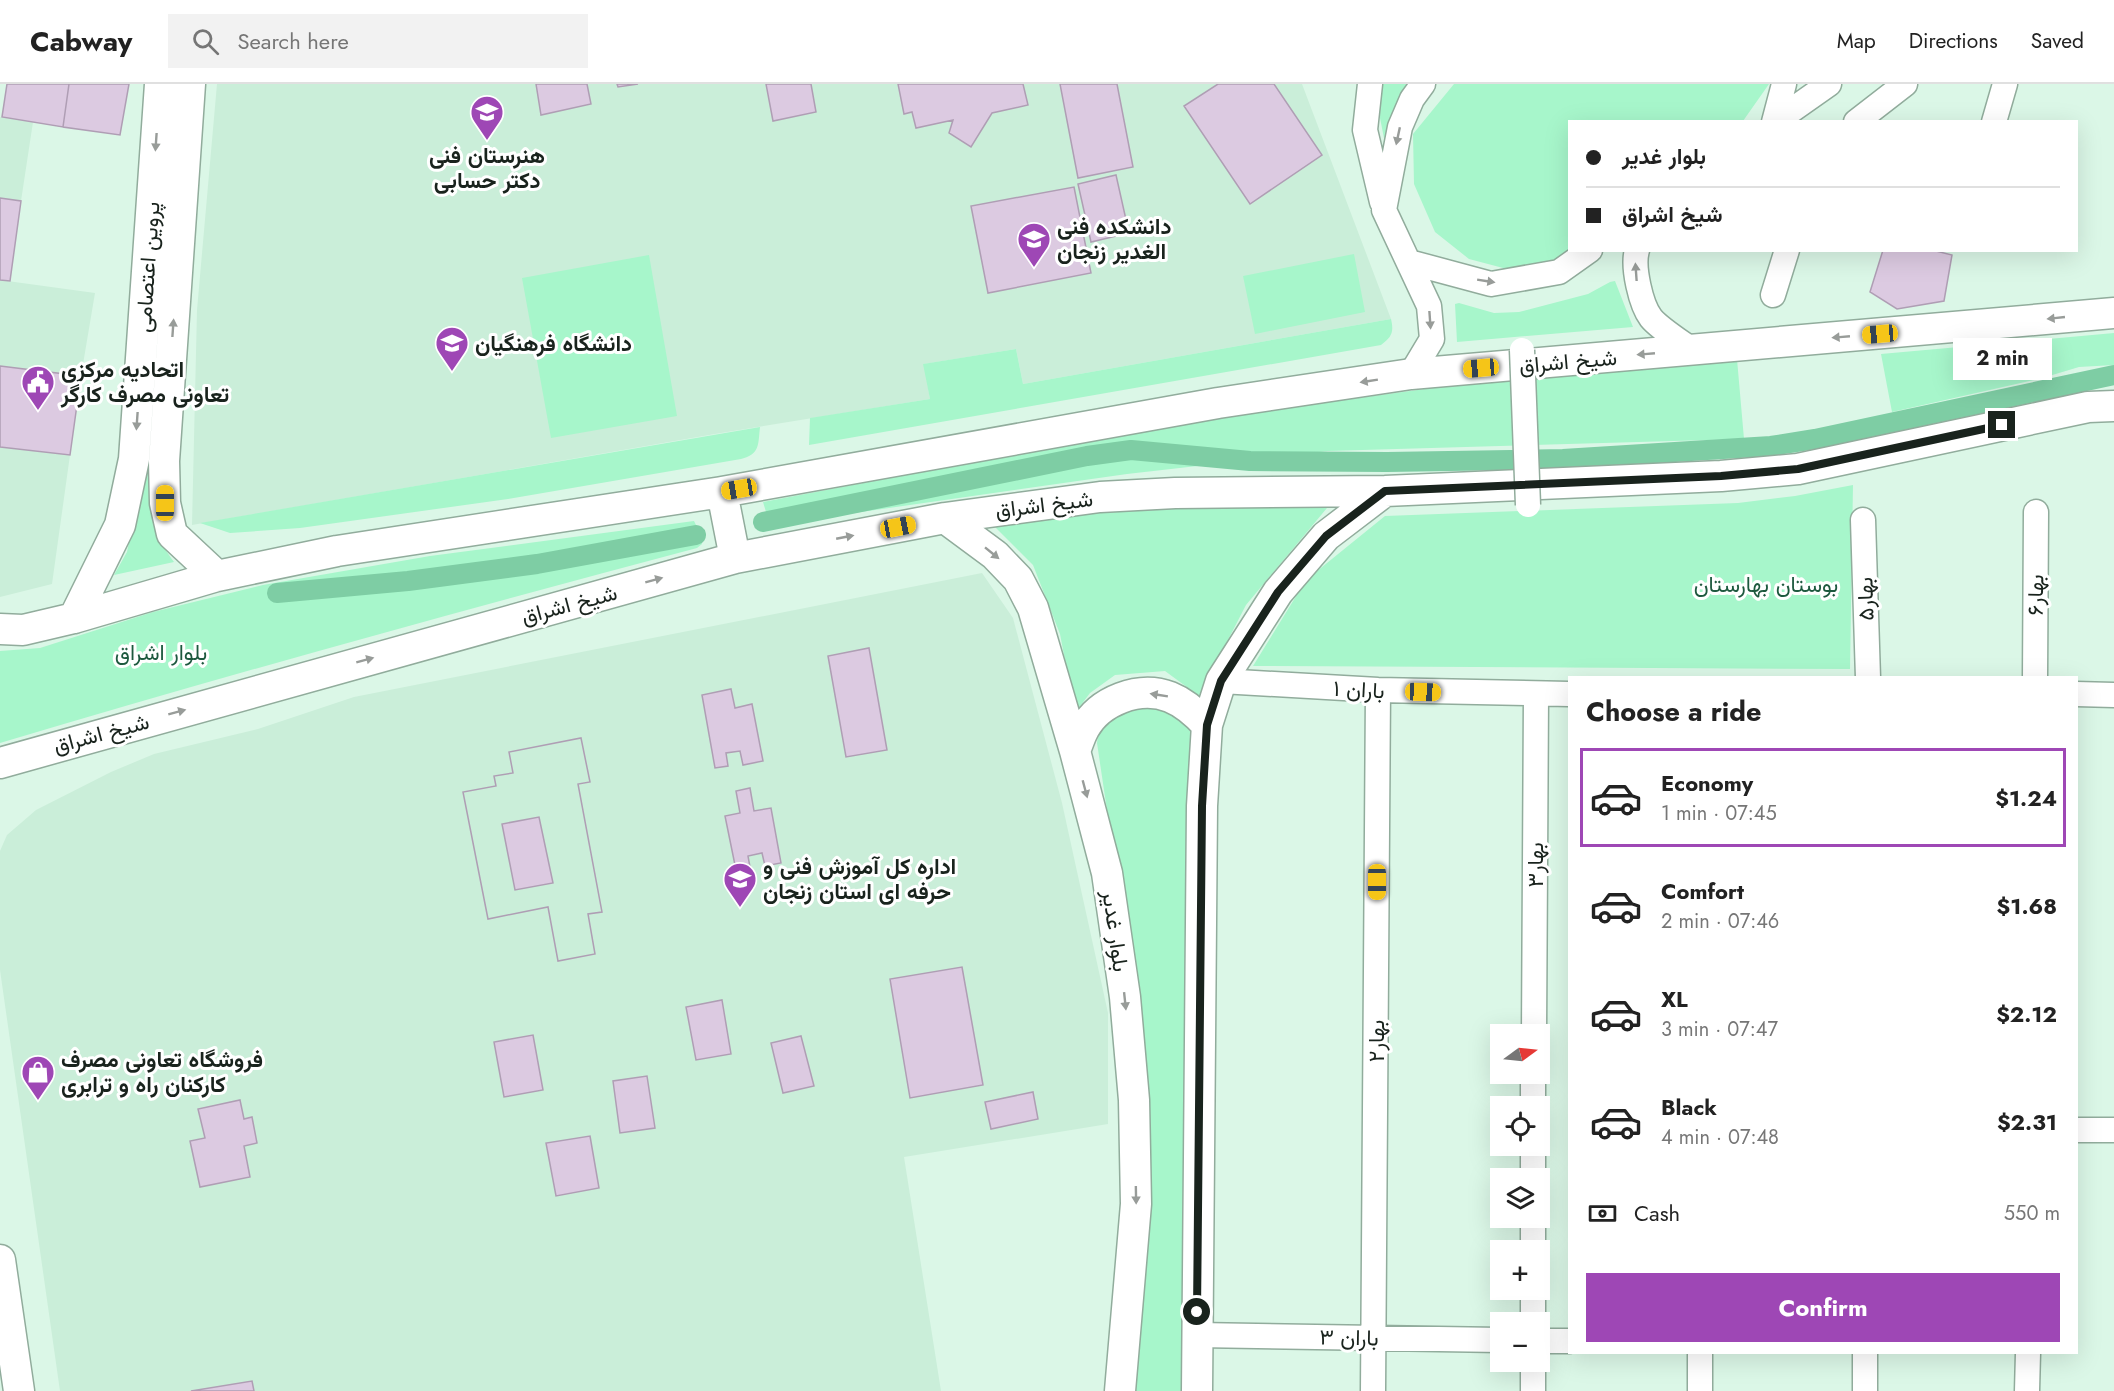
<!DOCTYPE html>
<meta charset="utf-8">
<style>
:root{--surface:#fff;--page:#f2f2f2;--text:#222;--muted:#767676;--line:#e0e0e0;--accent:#9e47b5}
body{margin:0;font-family:Jost,Vazirmatn,sans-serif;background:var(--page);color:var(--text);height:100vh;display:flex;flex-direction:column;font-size:22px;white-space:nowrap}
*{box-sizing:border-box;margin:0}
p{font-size:20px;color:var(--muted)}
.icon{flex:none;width:33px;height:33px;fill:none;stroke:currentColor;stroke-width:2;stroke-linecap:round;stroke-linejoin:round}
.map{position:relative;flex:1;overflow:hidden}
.details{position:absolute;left:1568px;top:592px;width:510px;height:678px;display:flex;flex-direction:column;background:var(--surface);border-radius:0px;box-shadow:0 6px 24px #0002}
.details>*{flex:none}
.guide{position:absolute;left:1568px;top:36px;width:510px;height:132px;border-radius:0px;box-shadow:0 6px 24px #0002;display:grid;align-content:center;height:132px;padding:0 18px;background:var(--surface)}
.needle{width:39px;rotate:75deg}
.tools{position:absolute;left:1490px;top:940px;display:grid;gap:12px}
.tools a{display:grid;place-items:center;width:60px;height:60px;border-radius:0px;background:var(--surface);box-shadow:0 6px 24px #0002;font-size:30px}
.end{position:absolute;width:27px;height:27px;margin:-14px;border:8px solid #19231d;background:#fff;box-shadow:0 0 0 3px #fff}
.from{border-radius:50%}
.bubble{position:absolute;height:42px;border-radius:0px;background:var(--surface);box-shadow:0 6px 24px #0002;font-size:20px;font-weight:700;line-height:42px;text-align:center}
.car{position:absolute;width:18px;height:36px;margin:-18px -9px;border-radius:8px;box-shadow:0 0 4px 2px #0007;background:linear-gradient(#f5c518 24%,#345 0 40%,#f5c518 0 76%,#345 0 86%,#f5c518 0)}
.guide b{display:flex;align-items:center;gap:21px;height:57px;font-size:22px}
.guide b+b{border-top:2px solid var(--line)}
.guide i{width:15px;height:15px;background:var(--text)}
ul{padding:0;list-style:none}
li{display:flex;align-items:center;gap:18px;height:99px;margin:0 12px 9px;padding:0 6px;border:3px solid transparent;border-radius:0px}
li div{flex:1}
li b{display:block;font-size:22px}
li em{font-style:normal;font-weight:700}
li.current{border-color:var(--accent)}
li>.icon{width:54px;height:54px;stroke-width:1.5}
h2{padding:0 18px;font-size:27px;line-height:72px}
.pay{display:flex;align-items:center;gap:15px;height:66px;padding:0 18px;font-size:22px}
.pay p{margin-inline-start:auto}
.button{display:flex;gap:12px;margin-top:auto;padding:12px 18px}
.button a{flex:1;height:69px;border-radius:0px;background:var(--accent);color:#fff;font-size:24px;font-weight:700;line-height:69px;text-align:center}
header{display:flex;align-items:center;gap:36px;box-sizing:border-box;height:84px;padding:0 30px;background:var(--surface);border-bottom:2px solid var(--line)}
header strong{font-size:28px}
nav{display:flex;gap:33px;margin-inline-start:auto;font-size:21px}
.search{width:420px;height:54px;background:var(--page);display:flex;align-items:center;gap:15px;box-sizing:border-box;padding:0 21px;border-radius:0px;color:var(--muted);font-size:22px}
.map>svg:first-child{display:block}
</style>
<header>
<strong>Cabway</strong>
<div class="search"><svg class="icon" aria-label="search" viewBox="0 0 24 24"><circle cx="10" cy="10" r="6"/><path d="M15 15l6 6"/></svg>Search here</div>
<nav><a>Map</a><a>Directions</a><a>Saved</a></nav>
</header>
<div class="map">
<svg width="2114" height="1307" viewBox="0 0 2114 1307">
<rect width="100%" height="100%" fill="#dbf7e7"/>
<path fill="#caeed9" d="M217,0h1085l89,235 -368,65 -7,-35 -92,15 6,35 -215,35 -523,91 5,-215z
M0,33l33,5 -12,79 -21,-3z
M0,196l95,13 -14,83 -81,-10z
M0,363l70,8 -18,129 -52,13z
M982,489l31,45 49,185 46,210v111l-204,33 37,234h-881l-60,-421v-119l7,-16 29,-25 75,-38 43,-18 104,-25 96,-32z"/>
<path fill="#a7f6cb" d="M171,0h13l-33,414c3,27 6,41 23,64l-60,13 13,-23 4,-20z
M1383,0h31l-27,69 -9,-45z
M1454,0h315l-26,37 -174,1v138l-62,9 -38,-10 -34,-27 -21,-48 -1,-50z
M1354,170l11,58 -110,22 -12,-58z
M649,171l28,161 -126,22 -29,-160z
M1615,197l18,46 -176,15 -2,-38 4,-1 35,10 25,-1 69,-18 22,-12z
M1391,235c3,13 1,18 -10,26l-572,100 1,-27 120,-19 -7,-35 93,-15 7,35z
M2114,249v32l-35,2 -40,12 -147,33 -11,-58z
M1737,275l7,80 -416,12 -201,23 -357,51 -7,-23 326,-62 203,-33 177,-24z
M760,343c-2,18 0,27 -19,32l-233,40 -208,29 -70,5 -30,-10z
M1853,401l-3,184 -597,-3 53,-86 79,-64 353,-13 57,-7z
M1337,412l-91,109 -47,91 -34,-25 -50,4 -25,18 -15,20 -15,-79 -27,-69 -47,-47z
M694,437l4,8 4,15 -5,4c-234,62 -466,126 -697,195v-92l40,-3 113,-36 110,-27 167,-29z
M1134,615l53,20 5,18 -5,66 -4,588h-49l-6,-440 -31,-208 2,-15z"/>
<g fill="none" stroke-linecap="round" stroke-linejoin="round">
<path stroke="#7ecda4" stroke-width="20" d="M763,438l324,-66 44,-6 119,11 137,1 176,-3 208,-13 44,-7 299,-64
M277,509l131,-12 129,-17 159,-29"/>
</g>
<path fill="#dccae1" stroke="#af9eb4" stroke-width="1.5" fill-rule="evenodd" d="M7,0h62l-6,43 -61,-10z
M69,0h60l-9,51 -57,-8z
M536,0h51l4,20 -50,11z
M617,0h21l-20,3z
M766,0h45l5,28 -43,9z
M898,0h125l5,21 -36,8 -21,34 -22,-14 4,-13 -37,8 -4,-16 -8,2z
M1060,0h57l16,83 -55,11z
M1218,0h56l48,71 -72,49 -66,-98z
M1116,91l13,58 -38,9 -13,-58z
M1074,103l17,86 -103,20 -17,-87z
M0,114l21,3 -11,80 -10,-1z
M1883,166h49l20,5 -8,46 -47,8 -27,-17z
M0,282l81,10 -11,79 -70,-8z
M869,564l18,102 -41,7 -18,-101z
M731,605l4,19 17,-4 11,57 -20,4 -3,-14 -14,2 2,13 -13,2 -13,-73z
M581,654l9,44 -12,2 24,128 -14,2 7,40 -37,7 -10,-54 -60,12 -25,-127 33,-6 -2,-10 19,-3 -4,-21zM539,733l14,66 -38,7 -13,-66z
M581,654l9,44 -12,2 24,128 -14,2 7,40 -37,7 -10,-54 -60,12 -25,-127 33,-6 -2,-10 19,-3 -4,-21z
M750,704l4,23 17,-3 10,55 -16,3 -3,-13 -14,3 2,11 -14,3 -11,-54 15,-3 -4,-22z
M962,883l21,118 -73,13 -20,-119z
M722,916l9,54 -35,6 -10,-53z
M533,951l10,55 -39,7 -10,-55z
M801,952l13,50 -31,7 -12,-50z
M647,992l8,52 -35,5 -7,-52z
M1033,1008l5,27 -47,10 -6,-27z
M240,1016l4,19 8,-2 5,26 -13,3 6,31 -50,10 -10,-46 15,-3 -7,-29z
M590,1052l9,52 -43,8 -10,-53z
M252,1297l2,10h-63z"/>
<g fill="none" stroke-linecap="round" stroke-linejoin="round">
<defs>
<path id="minor" d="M1370,0l-5,46 17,72
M1774,38l10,-38
M1775,38l54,-38
M1856,38l49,-38
M1994,38l11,-38
M1637,166c-5,17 4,55 14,68 8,10 30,24 41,32
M1409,178l82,22 68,-12 31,-22
M1773,211l14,-45
M1411,290l21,-35 -3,-33 -45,-96 16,-83 12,-28 11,-15
M1863,436l5,158
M2035,594l1,-166
M1221,597l157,9 191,4
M2076,610l38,1
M1534,951l2,-340
M1533,1023v-33
M2076,1046h38
M1533,1095v-33
M1533,1167v-33
M1533,1239v-33
M1197,1251l303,5
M1539,1257h30
M1373,1307l5,-701
M1533,1307v-29
M1700,1307v-38
M1865,1307v-38
M2027,1307l1,-38"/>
<path id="major" d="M190,0l-26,377 1,42 7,31 45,42
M722,408l13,66
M945,434l50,37 23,24 15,29 42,143 32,122 18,124 9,103 2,104 -16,187
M74,534l46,-93 14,-66 26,-375
M0,545l23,1 51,-12 143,-42 120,-25 385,-59 496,-89 193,-29 703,-61
M1075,667c3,-7 5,-15 9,-22 15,-28 55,-44 86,-32 15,6 26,16 37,28
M0,679l735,-205 210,-40 155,-21 75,-4 210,-2 336,-15 77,-7 290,-62 26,-1
M0,1176l19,131
M1197,1307l5,-585 5,-81 14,-44 57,-89 48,-56 59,-45"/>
</defs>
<use href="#minor" stroke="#91ac9c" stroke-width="27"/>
<use href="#major" stroke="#91ac9c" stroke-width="33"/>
<use href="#minor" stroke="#fff" stroke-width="24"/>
<use href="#major" stroke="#fff" stroke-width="30"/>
<defs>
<path id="minor-bridge" d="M1522,266l6,155"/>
</defs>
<use href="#minor-bridge" stroke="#91ac9c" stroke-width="27" stroke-linecap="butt"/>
<use href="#minor-bridge" stroke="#fff" stroke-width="24"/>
</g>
<defs><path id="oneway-solid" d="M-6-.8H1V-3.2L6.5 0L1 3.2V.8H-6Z" transform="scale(1.5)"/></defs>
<g fill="#989c99">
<use href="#oneway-solid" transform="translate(1398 52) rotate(102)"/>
<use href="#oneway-solid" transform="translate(156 58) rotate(94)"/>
<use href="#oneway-solid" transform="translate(1636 188) rotate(-94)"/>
<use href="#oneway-solid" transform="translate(1486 197) rotate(9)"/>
<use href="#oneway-solid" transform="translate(2056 234) rotate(174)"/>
<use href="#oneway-solid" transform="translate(1430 236) rotate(86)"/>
<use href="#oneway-solid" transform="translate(173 244) rotate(-86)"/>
<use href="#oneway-solid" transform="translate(1841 253) rotate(175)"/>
<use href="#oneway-solid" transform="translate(1646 270) rotate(175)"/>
<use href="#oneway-solid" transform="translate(1369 297) rotate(171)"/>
<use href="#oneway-solid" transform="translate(137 337) rotate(94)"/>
<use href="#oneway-solid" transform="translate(845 453) rotate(-11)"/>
<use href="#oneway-solid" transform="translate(992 469) rotate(39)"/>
<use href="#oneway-solid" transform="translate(654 496) rotate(-15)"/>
<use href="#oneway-solid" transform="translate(365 576) rotate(-15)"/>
<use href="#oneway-solid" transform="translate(1159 611) rotate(-171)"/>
<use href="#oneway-solid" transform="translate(177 628) rotate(-15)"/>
<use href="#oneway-solid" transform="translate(1085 705) rotate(75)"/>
<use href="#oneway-solid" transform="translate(1125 917) rotate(84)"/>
<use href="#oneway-solid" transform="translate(1136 1111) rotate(89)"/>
</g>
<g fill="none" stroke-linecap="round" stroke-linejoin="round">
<path stroke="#19231d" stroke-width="8" d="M1197,1228l5,-506 5,-81 14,-44 57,-89 48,-56 59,-45 336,-15 77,-7 204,-44"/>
</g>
<defs>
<symbol id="school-pin" viewBox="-11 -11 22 30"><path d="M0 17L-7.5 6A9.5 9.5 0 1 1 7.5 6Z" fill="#9e47b5" stroke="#fff"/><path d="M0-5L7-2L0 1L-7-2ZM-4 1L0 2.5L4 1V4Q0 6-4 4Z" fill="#fff"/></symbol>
<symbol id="university-pin" viewBox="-11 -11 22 30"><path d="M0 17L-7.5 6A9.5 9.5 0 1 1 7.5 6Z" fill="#9e47b5" stroke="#fff"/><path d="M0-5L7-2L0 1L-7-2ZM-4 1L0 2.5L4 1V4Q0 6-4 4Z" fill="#fff"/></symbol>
<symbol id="civic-pin" viewBox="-11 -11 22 30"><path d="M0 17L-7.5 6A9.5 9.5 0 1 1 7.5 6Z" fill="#9e47b5" stroke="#fff"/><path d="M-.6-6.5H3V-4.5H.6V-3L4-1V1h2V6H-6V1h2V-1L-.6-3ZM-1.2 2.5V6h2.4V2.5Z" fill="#fff"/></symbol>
<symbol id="shop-pin" viewBox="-11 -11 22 30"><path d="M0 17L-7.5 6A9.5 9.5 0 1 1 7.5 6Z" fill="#9e47b5" stroke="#fff"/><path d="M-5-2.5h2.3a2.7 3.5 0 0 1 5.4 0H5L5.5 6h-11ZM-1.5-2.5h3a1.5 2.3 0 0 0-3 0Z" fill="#fff"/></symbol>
</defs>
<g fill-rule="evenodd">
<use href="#school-pin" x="468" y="9" width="38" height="52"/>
<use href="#university-pin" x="1015" y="136" width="38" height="52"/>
<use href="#university-pin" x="433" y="240" width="38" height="52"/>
<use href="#civic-pin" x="19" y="279" width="38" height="52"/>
<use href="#university-pin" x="721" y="776" width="38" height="52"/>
<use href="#shop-pin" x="19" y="969" width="38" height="52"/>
</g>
<g text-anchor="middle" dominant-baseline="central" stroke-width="6" stroke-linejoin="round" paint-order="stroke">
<g font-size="22" font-weight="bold" fill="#19231d" stroke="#fff" text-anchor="start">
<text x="487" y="71" text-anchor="middle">هنرستان فنی<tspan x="487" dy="25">دکتر حسابی</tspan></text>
<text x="1057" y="142">دانشکده فنی<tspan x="1057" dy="25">الغدیر زنجان</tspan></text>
<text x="475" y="259">دانشگاه فرهنگیان</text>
<text x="61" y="285">اتحادیه مرکزی<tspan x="61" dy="25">تعاونی مصرف کارگر</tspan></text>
<text x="763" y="782">اداره کل آموزش فنی و<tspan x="763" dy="25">حرفه ای استان زنجان</tspan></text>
<text x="61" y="975">فروشگاه تعاونی مصرف<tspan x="61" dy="25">کارکنان راه و ترابری</tspan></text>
</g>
<g font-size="22" fill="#19231d" stroke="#fff">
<text transform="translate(147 183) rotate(-86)">پروین اعتصامی</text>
<text transform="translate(1568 277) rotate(-5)">شیخ اشراق</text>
<text transform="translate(1044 420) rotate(-7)">شیخ اشراق</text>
<text transform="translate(2035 511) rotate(-89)">بهار۶</text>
<text transform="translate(1865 515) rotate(-92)">بهار۵</text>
<text transform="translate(569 520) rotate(-15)">شیخ اشراق</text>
<text transform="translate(1359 605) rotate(3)">باران ۱</text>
<text transform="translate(101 649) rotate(-15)">شیخ اشراق</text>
<text transform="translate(1535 781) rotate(-90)">بهار۳</text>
<text transform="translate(1116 847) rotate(82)">بلوار غدیر</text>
<text transform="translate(1376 957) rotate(-90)">بهار۲</text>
<text transform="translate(1349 1253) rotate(1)">باران ۳</text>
</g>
<g font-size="22" fill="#1d593e" stroke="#fff">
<text x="1766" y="500">بوستان بهارستان</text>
<text x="161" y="568">بلوار اشراق</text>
</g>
</g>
</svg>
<div class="tools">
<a><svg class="needle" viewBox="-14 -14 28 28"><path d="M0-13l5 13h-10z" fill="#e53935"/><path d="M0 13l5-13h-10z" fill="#767676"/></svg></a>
<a><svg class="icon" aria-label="locate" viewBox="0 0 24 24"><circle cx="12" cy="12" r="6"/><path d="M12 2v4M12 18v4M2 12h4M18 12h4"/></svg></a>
<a><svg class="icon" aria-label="layers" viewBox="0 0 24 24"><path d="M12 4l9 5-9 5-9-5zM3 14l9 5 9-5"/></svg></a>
<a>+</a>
<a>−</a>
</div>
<i class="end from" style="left:1197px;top:1228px"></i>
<i class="end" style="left:2002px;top:341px"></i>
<div class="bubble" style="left:1953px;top:254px;width:99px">2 min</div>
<i class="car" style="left:1880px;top:250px;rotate:265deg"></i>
<i class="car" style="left:1481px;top:284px;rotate:265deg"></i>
<i class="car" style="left:739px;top:405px;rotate:260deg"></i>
<i class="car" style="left:165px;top:419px;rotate:0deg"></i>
<i class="car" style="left:898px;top:443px;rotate:79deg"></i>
<i class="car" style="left:1423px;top:608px;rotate:92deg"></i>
<i class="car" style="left:1377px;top:798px;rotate:180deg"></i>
<div class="guide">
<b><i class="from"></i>بلوار غدیر</b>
<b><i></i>شیخ اشراق</b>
</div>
<section class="details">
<h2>Choose a ride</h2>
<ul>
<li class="current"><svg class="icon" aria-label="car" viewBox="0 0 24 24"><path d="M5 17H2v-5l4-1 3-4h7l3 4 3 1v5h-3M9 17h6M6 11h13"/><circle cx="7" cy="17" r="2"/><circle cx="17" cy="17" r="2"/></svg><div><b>Economy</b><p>1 min · 07:45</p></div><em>$1.24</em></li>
<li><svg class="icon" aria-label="car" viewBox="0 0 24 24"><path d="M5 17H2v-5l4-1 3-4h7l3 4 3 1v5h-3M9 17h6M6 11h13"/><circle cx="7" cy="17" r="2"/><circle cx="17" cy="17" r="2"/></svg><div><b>Comfort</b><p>2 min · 07:46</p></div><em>$1.68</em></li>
<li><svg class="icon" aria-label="car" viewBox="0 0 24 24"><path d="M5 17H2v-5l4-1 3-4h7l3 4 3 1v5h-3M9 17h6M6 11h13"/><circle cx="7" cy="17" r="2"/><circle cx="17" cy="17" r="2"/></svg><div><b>XL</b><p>3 min · 07:47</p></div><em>$2.12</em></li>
<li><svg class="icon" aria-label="car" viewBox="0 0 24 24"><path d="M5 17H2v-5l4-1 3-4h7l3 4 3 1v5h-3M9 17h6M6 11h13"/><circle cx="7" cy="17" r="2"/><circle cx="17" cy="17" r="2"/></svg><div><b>Black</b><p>4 min · 07:48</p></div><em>$2.31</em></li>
</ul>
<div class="pay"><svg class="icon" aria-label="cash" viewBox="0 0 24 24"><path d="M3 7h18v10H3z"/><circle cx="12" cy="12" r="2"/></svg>Cash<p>550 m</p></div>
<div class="button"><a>Confirm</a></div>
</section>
</div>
